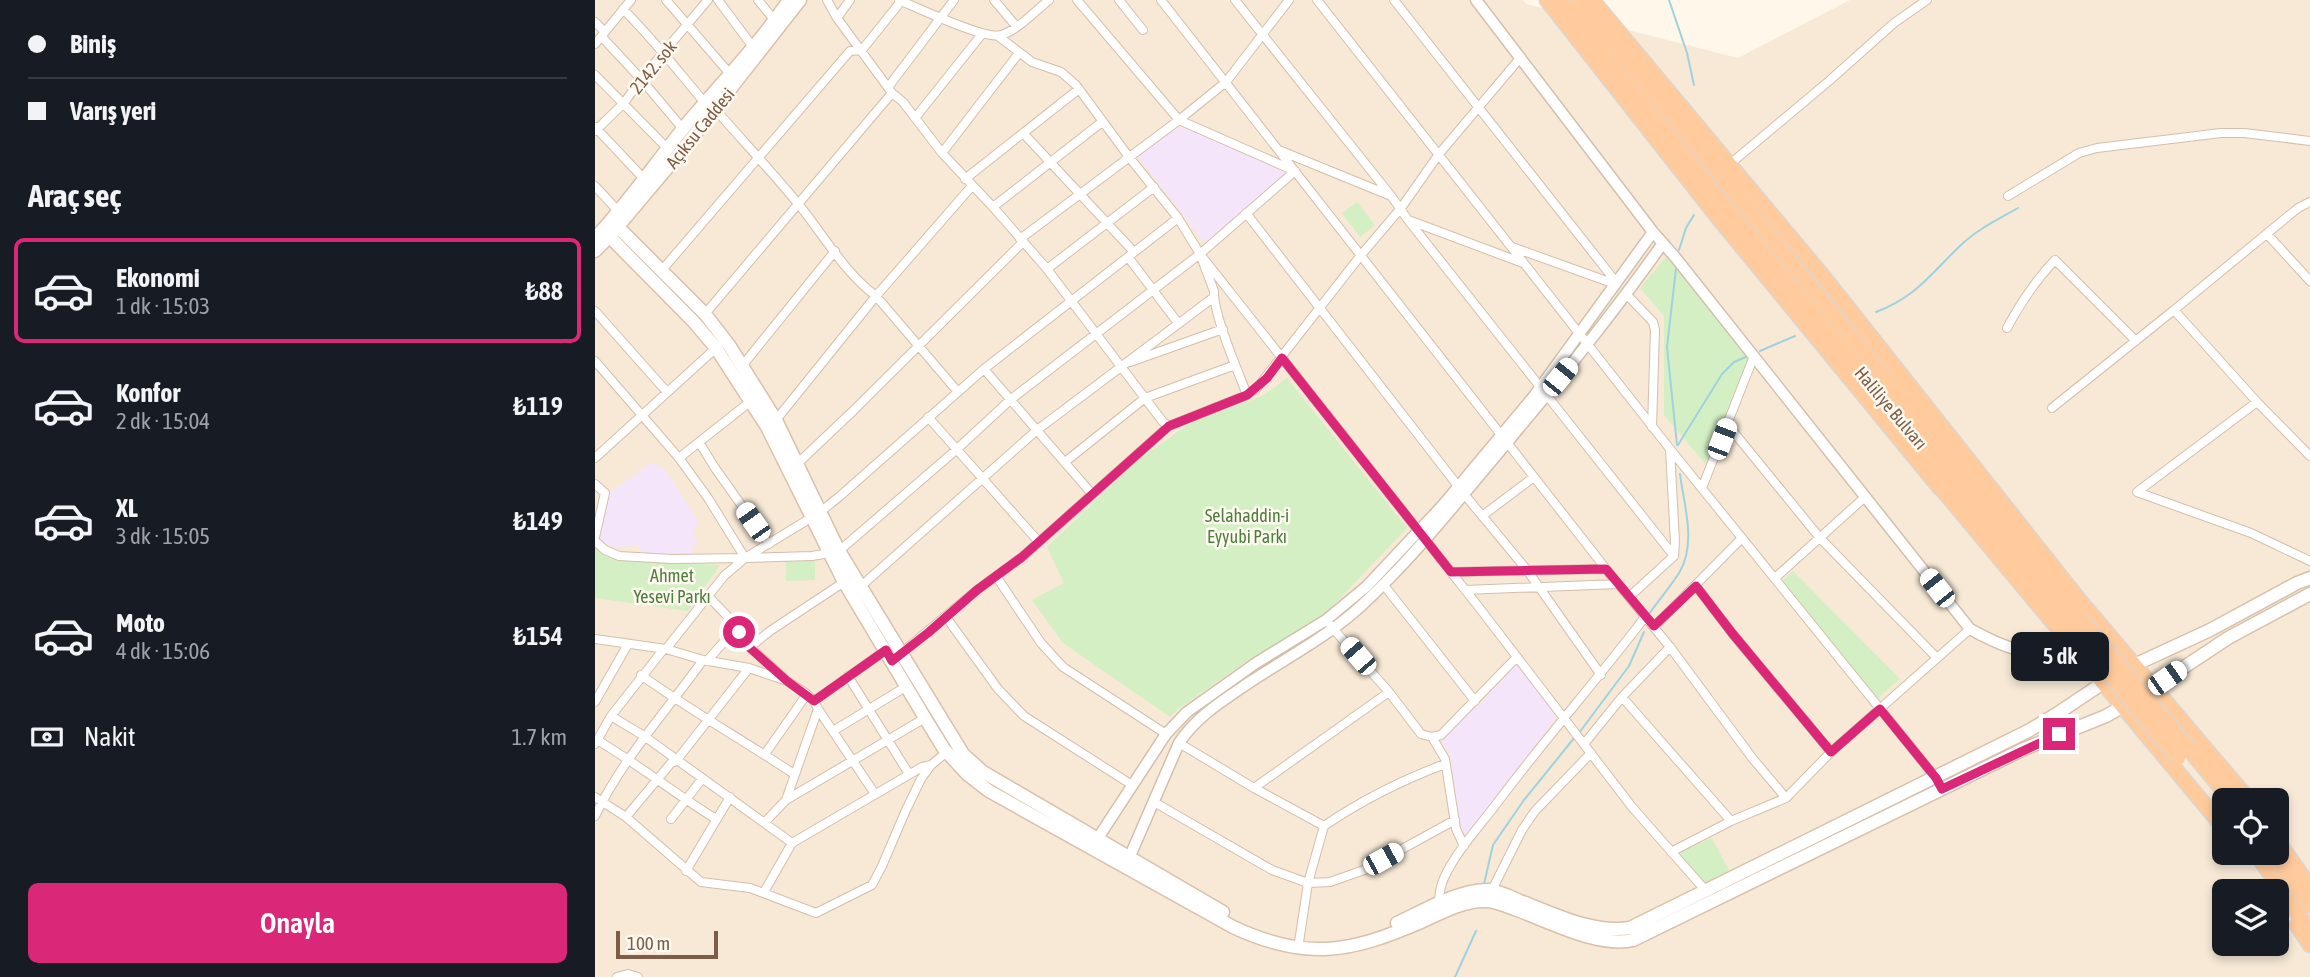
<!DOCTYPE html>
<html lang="tr">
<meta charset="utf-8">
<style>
:root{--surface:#171b24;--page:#242831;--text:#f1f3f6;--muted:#9ea1a6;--line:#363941;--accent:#db2777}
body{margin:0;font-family:"Asap Condensed",sans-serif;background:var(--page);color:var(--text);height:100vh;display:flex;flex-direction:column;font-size:26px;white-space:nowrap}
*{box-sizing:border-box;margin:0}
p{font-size:23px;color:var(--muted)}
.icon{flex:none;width:38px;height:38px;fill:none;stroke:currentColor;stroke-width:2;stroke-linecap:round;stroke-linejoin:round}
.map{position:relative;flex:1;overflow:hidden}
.sheet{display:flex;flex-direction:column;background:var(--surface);width:595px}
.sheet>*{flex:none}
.hud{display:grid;align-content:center;height:154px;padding:0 28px;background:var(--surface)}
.controls{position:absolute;left:1617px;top:788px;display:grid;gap:14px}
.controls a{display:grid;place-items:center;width:77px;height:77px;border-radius:10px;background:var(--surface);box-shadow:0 4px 10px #0003;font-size:35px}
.scale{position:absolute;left:21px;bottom:18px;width:102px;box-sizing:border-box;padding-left:7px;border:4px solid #7d5d48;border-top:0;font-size:19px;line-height:24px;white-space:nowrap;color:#7d5d48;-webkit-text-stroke:5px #fffaf1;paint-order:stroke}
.end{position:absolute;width:32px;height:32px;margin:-16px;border:9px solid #db2777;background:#fff;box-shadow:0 0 0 4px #fff}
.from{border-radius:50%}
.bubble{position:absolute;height:49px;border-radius:10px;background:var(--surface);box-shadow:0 4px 10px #0003;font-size:23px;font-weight:600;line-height:49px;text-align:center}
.car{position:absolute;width:21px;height:42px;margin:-21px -10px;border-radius:9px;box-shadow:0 0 5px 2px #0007;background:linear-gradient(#fff 24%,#345 0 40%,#fff 0 76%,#345 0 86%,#fff 0)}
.hud b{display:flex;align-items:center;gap:24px;height:66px;font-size:26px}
.hud b+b{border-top:2px solid var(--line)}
.hud i{width:18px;height:18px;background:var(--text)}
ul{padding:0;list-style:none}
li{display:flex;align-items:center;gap:21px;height:105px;margin:0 14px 10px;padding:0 14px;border:4px solid transparent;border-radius:10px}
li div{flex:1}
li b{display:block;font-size:26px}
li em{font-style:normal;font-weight:600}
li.on{border-color:var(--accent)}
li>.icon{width:63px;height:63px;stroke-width:1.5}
h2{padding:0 28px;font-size:32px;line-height:84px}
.pay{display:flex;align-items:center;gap:18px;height:77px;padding:0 28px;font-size:26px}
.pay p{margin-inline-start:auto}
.cta{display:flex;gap:14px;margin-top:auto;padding:14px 28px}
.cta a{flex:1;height:80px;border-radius:10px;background:var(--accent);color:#fff;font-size:28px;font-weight:600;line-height:80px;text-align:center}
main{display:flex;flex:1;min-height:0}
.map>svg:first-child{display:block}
</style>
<main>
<section class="sheet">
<div class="hud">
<b><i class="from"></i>Biniş</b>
<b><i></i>Varış yeri</b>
</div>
<h2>Araç seç</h2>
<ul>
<li class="on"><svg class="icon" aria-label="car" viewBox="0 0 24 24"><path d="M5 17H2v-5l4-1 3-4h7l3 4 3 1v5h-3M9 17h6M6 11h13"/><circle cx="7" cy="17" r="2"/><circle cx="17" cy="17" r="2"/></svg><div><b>Ekonomi</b><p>1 dk · 15:03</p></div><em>₺88</em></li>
<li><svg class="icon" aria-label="car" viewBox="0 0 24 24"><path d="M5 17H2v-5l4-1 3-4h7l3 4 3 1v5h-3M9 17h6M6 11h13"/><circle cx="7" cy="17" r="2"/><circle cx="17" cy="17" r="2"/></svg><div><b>Konfor</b><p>2 dk · 15:04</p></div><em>₺119</em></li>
<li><svg class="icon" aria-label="car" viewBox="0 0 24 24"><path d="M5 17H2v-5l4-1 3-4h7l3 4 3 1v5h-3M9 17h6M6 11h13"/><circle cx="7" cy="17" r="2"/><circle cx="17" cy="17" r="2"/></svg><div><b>XL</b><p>3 dk · 15:05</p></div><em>₺149</em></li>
<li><svg class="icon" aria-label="car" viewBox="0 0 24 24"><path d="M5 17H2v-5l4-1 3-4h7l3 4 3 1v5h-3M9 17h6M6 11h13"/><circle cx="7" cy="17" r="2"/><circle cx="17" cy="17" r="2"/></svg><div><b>Moto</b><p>4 dk · 15:06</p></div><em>₺154</em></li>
</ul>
<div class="pay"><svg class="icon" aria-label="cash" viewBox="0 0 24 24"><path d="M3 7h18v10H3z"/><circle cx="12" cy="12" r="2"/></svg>Nakit<p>1.7 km</p></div>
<div class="cta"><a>Onayla</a></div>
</section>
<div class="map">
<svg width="1715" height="977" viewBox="0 0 1715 977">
<rect width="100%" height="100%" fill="#fff7e9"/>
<path fill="#f7e9d6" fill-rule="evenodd" d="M0,0h928l3,4 212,54 112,-58h460v977h-1715zM1629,800h53v52h-53zM1629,891h53v52h-53z"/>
<path fill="#f4e5fb" d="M582,127h5l102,43 1,5 -80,68 -68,-87z
M58,462l14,10 32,51 -7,6 6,17h-6l1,10 -45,-2 -1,-2h-7l-1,-6 -25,1 -15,-6 7,-46z
M925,661l40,52 -94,123 -6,-12 -10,-69 -9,-14 30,-34 8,-1 10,-12 2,-7 23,-25z"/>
<path fill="#d4efc4" d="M762,202l18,23 -15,12 -18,-24z
M1076,251l79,104 -43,111 -43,-51v-99l-24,-28z
M692,378l120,150 -81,85 -85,52 -63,44 -8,8 -107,-74 -31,-43 32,-17 -17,-36 91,-87 51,-36 75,-29z
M0,547l10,9 13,4 102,5 -32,46 -93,-13z
M191,560h29v20l-29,1z
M1198,571l107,108 -24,21 -94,-119z
M1117,838l19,36 -25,11 -27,-32z"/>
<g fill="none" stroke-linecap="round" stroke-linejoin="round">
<path stroke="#9fd2de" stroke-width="2" d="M1074,0l18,53 7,32
M1084,250l7,-22 8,-13
M1081,269l-9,78 10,98
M1281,312c42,-16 55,-39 86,-68 16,-15 37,-25 56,-36
M1165,351l35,-15
M1083,445l44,-71 12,-12 14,-6
M1054,614c10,-14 21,-27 30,-41 18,-30 5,-67 1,-99
M984,733l50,-67 15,-34
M889,884l9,-39 31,-45 51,-63
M860,977l21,-46"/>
<defs>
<path id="minor" d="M71,0l64,74
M123,0l35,47
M163,0l17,21
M232,0l10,18 55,75 11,9 39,51 51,54 54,62 116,153 6,4
M304,0c19,8 86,40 102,35 17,-5 34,-24 48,-35
M399,0l22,26
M482,0l102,120 116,51 -95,83 14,37c-1,23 24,80 33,104
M524,0l24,30
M566,0l445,569 64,78 83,112 33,39
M640,0l157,197 16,23 266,336
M722,0l353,449 266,329
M799,0l222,282
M28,9c30,30 55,62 82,94
M242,18l13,-18
M0,22l10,10
M403,36l34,26 29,10 15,13 53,72 49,61 22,36 281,356 151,197 74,84
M7,37l39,42 42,50
M0,44l36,-44
M0,75l73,74
M294,86l65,-86
M120,109c28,32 58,64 85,97 24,30 45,67 76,90l-100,124
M320,118l67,-84
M0,127l50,53
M0,131l29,-28 17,-24 67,-79
M428,133l111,119
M686,151l108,44
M347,153l77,-100
M1135,164l99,-83 65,-58 33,-23
M370,179l114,-90
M0,186l24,26
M1413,196l71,-43 18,-5 124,-15h23l66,8
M398,207l109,-85
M651,213l212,273
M816,221l112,42
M1672,234l43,47
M425,239l159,-119 47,-38 63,-82
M917,247l103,37
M533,257l50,66
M452,269l107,-82
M67,270l188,-219 12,-1 40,-50
M1031,294l27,28 2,8 -3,97
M1579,310l124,-102 12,-6
M0,311l72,81
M110,314l187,-221
M1412,328c14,-26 28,-47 48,-68l81,81
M0,361l84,97 29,40 37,60 -21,18 -58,73
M535,362l93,-33
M147,366l93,-115
M389,369l108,125
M363,392l-82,-96 95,-109
M1662,402l-120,90 114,41 59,28
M1457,408l122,-98 83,92 53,54
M333,417l110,124
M1132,424l93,114 117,120
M104,442l16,26 54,76
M0,458l121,-110
M84,458l72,-57
M470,462l80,-64 90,-33
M202,464l56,-53 170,-169
M0,484l10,9 -10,44
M1107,488l52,-132
M869,494l63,76 74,105
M887,516l52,-39
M0,541l10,9 14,6 53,3 73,-1 74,-45 21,-17 144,-127 194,-151
M244,551l117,-101 54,-50 190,-146
M153,558l64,-2 17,-3
M856,572l155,-3
M401,576l45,67 22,24 103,67
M1180,578l90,-81
M788,584l92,117
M1101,586l36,47 99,119
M265,587l177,-157 177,-133
M870,590l153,-6
M113,596l26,27 16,24 34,31
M1034,597l45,-41 1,-14 -5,-93
M351,617l52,72 26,27 108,69
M735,625l59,67 32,42 11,3 9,-2 76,-78
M1059,627l88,-89
M0,639l71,10 37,11 46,8 38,13 20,13 7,7 4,8 57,85
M155,647l20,-16 74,-49
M305,654l77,-64 45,-33 147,-131 78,-31 10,-7 104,-133 40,-47 38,-54 82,-97
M112,661l29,-33
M46,675c50,36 102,65 153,99
M253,676l61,98
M1027,697l109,124
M219,701l72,-51
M0,702l33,-58
M16,716l33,20 148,107 130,-76 9,-2
M238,731l74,-45
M837,737l13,22 11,70 8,17
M2,740c41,24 78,54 119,79
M584,743l75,45 70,38
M0,744l16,-28 52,-66
M989,744l38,-47 48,-50
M170,754l42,-60
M659,788l135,-96
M0,797l31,20 75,65 49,6 66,25 56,-28 10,-19 24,-56 15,-31 10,-14 16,-13
M191,800l32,-91
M559,802l118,68 36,13 22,-1 34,-12 91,-50
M0,816c28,-58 71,-104 108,-156
M31,817l45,-54 5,-2 73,-93
M76,819l31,-40
M170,822l21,-22 139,-82
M1076,852l60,-31 55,-23 45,-46 139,-123
M91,871l44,-74
M897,890l30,-60 13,-19 56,-58
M169,892l28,-49
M844,904c0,-10 1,-17 5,-26 13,-28 35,-51 53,-75 48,-64 100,-123 148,-186
M704,942l9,-59 16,-57c38,-26 78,-46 121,-62
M22,977l11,-3 10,3"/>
<path id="tertiary" d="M881,0l177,232 22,25 295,372c38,21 61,29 104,21
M503,838l68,-104 21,-22 69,-49 70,-43 41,-34 76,-81 91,-109 119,-164
M535,856l49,-113c17,-26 43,-42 68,-59 38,-25 80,-47 114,-78 47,-43 87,-93 128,-142 60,-71 120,-144 174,-221"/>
<path id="secondary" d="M17,221l93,93 24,31 47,75 63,131 124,203 20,18 240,140
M8,230l90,91 23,27 51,79 77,155 84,141 16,26 23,25 22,17 244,136c73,34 116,26 188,-5 20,-9 43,-22 65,-21 10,0 22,6 31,9 33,12 82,38 116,30l391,-191 82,-33 24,-14
M0,238c37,-39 66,-84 101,-125 32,-37 66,-73 93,-113
M0,251l15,-15 74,-88 116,-148
M1533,668l82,-38 87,-47 13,-5
M1550,693l83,-55 82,-44
M802,923c26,-12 63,-34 92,-33 10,1 22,7 31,11 35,13 73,33 110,27l398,-197 27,-16 54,-36"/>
<path id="trunk" d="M952,0l169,215 224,273
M965,0l150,187 361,440
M983,0l503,619
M997,0l234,280 254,321 169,199
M1341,482l288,346
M1594,749l42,51
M1682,840l33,47
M1660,852l55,79
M1678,852l37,53
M1702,925l13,20"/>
</defs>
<use href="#minor" stroke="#d3bfac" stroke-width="10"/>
<use href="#tertiary" stroke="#d3bfac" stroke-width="13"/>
<use href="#secondary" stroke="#d9c1ab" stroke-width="15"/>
<use href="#trunk" stroke="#ddd5cf" stroke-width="17"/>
<use href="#minor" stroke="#fff" stroke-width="8"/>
<use href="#tertiary" stroke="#fff" stroke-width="10"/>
<use href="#secondary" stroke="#fff" stroke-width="12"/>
<use href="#trunk" stroke="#ffcb9c" stroke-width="14"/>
<defs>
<path id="trunk-bridge" d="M1486,619l108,130
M1476,627l107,131"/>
</defs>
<use href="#trunk-bridge" stroke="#ddd5cf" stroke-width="17" stroke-linecap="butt"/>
<use href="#trunk-bridge" stroke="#ffcb9c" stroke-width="14"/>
</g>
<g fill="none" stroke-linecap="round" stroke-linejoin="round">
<path stroke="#db2777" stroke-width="9" d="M144,632l11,16 37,33 27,20 72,-51 6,11 37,-29 48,-42 45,-33 147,-131 78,-31 20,-17 15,-20 169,214 155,-3 48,57 42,-40 36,47 99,119 49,-43 56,69 6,11 117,-55"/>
</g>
<g text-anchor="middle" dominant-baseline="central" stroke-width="5" stroke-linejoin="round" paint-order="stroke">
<g font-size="18" fill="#7d5d48" stroke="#fffaf1">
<text transform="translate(58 67) rotate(-51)">2142. sok</text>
<text transform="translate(105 128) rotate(-51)">Açıksu Caddesi</text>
<text transform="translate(1296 408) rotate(50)">Haliliye Bulvarı</text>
</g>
<g font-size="18" fill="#4d7e3c" stroke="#fffaf1">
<text x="652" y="515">Selahaddin-i<tspan x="652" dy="21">Eyyubi Parkı</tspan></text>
<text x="77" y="575">Ahmet<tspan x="77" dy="21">Yesevi Parkı</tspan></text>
</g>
</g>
</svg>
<div class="controls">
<a><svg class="icon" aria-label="locate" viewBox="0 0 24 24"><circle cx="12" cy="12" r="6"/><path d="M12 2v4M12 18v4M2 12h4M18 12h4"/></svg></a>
<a><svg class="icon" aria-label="layers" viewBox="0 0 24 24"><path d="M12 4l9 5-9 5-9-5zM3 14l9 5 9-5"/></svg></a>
</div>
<div class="scale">100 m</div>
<i class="end from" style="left:144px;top:632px"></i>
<i class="end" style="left:1464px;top:734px"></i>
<div class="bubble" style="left:1416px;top:632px;width:98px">5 dk</div>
<i class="car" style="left:965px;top:377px;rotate:39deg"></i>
<i class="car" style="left:1127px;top:439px;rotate:21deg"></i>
<i class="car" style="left:158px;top:522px;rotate:325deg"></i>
<i class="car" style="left:1342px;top:588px;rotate:322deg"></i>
<i class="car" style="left:763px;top:656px;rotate:319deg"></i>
<i class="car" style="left:1572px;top:678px;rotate:55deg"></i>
<i class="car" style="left:788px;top:859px;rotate:61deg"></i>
</div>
</main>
